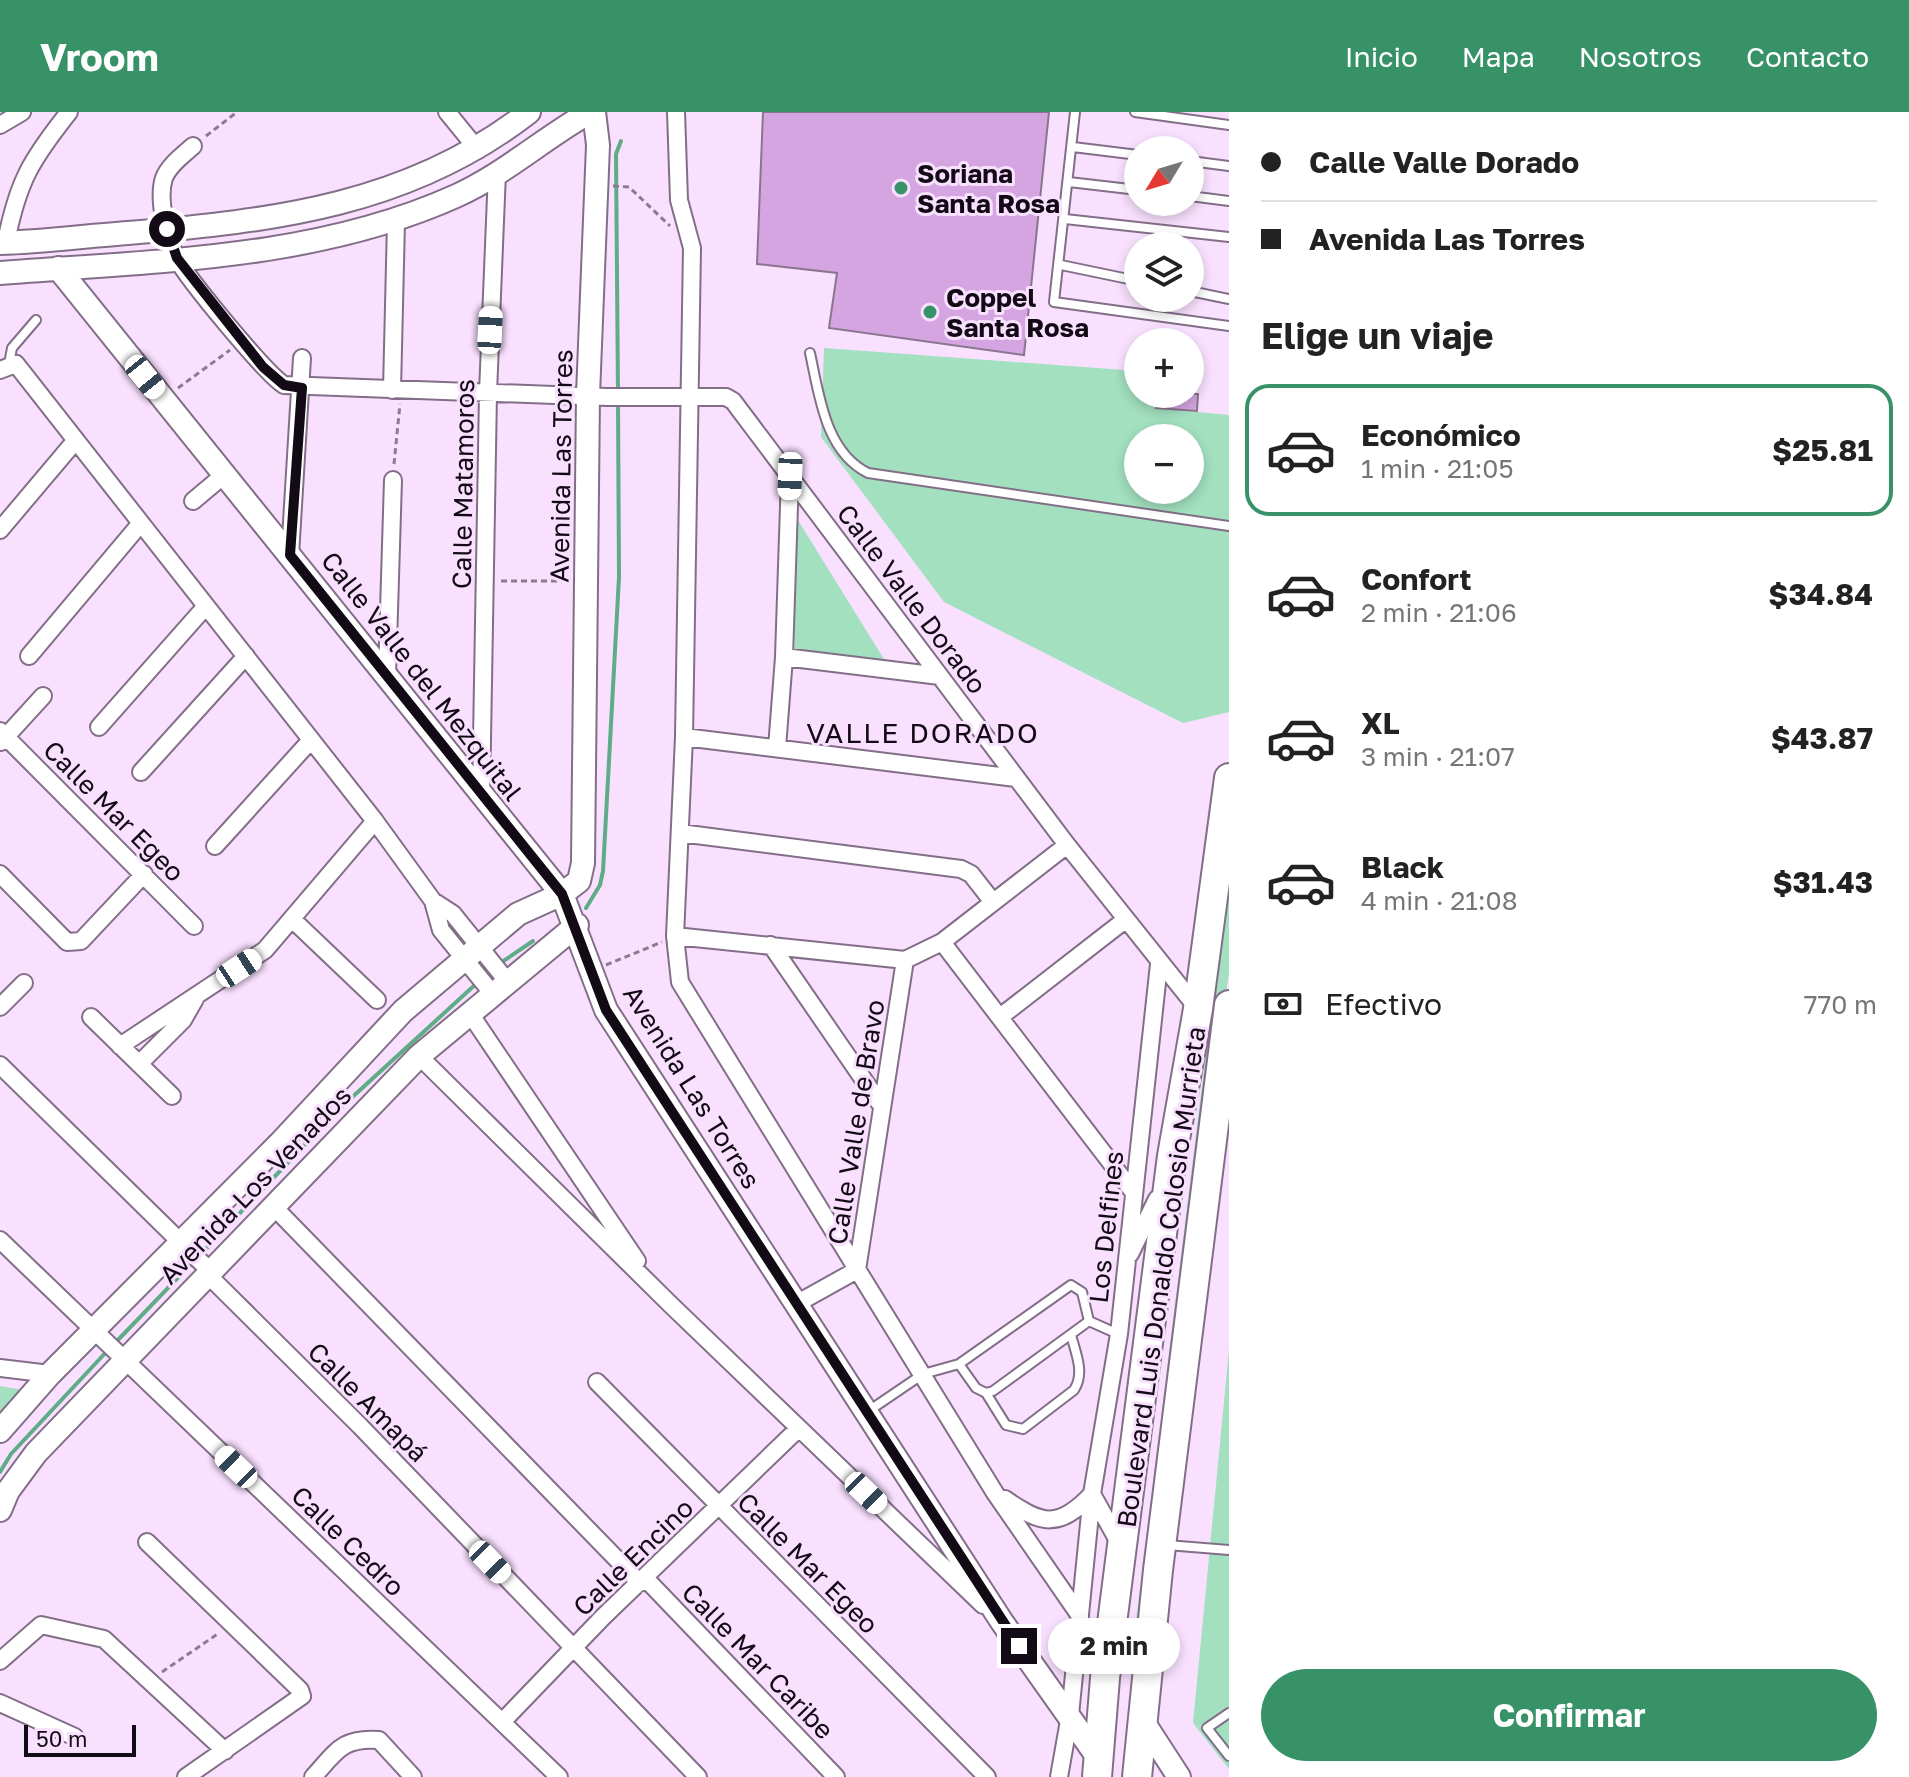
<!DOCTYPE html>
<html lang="es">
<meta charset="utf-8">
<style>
:root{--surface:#fff;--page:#f2f2f2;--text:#222;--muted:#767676;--line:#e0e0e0;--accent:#379268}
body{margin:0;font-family:"Golos Text",sans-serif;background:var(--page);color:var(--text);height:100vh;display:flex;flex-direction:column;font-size:30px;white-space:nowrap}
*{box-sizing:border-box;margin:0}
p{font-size:26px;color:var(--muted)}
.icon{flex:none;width:44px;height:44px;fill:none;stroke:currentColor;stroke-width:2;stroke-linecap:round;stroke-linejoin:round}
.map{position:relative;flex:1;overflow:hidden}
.drawer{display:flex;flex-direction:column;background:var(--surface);width:680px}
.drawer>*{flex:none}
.hud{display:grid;align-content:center;height:176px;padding:0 32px;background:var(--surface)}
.needle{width:52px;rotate:232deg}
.tools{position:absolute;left:1124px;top:24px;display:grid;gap:16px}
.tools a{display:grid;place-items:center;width:80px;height:80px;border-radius:50%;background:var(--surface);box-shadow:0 4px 12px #0003;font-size:40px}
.scale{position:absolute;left:24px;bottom:20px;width:112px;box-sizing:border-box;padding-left:8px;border:4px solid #120a14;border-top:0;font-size:22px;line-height:28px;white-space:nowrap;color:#120a14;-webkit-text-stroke:6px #f8e0fe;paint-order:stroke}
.end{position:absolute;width:36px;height:36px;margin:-18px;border:10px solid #120a14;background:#fff;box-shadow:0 0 0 4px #fff}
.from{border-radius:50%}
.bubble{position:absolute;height:56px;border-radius:28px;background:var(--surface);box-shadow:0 4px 12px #0003;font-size:26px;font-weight:700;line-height:56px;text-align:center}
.car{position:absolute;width:24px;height:48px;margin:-24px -12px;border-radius:10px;box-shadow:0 0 6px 2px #0007;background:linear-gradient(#fff 24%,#345 0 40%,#fff 0 76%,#345 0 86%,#fff 0)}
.hud b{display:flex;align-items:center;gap:28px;height:76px;font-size:30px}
.hud b+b{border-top:2px solid var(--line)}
.hud i{width:20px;height:20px;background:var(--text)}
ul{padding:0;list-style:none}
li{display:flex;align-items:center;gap:24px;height:132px;margin:0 16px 12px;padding:0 16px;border:4px solid transparent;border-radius:24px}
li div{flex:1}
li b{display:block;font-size:30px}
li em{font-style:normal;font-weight:700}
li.current{border-color:var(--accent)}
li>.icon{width:72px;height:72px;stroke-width:1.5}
h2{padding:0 32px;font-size:36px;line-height:96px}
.pay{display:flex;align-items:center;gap:20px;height:88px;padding:0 32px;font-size:30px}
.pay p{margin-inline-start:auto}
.primary-button{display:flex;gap:16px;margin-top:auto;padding:16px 32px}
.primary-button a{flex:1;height:92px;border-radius:48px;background:var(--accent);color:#fff;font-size:32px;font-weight:700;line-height:92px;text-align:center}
header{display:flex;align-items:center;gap:48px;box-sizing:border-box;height:112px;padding:0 40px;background:var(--accent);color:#fff}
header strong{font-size:38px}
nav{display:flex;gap:44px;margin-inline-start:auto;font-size:28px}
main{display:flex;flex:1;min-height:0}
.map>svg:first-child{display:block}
</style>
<header>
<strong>Vroom</strong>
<nav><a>Inicio</a><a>Mapa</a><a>Nosotros</a><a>Contacto</a></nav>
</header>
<main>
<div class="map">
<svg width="1229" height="1665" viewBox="0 0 1229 1665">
<rect width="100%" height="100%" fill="#f8e0fe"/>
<path fill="#a2e0bf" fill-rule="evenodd" d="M824,236l314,23v23h20l-1,14 72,7v297l-46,11 -239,-121 -123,-165zM1138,326h52v52h-52z
M791,397l96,155 -92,-4z
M1229,754v106l-89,667 -4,-18z
M1229,1238v419l-36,-46z
M0,1274l35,6 -35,29z"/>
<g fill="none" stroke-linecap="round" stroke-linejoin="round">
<path stroke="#5fac86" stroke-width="4" d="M618,282l-2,-240 5,-13
M586,796l14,-23 3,-14 16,-294 -1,-175
M499,852l34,-23
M201,1142l135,-142 141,-129
M115,1231l80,-83
M0,1360l11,-18 98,-105"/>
</g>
<path fill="#d4a5e0" stroke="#8a758f" stroke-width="2" d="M763,0h286l-25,243 -195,-27 8,-55 -80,-9z
M1158,282h40l-1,17 -41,-3z"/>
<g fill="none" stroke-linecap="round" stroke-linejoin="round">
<defs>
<path id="lane" d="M1075,0l-21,190 175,24
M1135,0l94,13
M1073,35l65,8
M1190,49l39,5
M1069,70l69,8
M1190,84l39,5
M1065,107l164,18
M1061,153l77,16
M1190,179l39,8
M810,241c9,41 15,99 58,120l361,53
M9,252l3,-16 24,-28
M959,1252l17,24 10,5 7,-2 96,-70
M986,1281l20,32 17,4 51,-39c11,-17 2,-36 -3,-55
M867,1300l56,-38 36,-10 112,-79 11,7 7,29 29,13
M1167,1433l62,5
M1229,1601l-22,15 22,28"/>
<path id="street" d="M447,0l31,38
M676,0l3,88 13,48 -8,489 -9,199 5,46 315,511 85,123
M0,13l22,-13
M193,34c-10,9 -24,19 -29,32 -7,21 3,59 12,79 11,21 89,116 108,128l323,12h119l7,4 334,444 131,164
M6,130c12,-61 25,-82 63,-130
M0,258l16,-6 359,457 58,80 8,29 51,63
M392,278l4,-168
M193,389l31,-26
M0,418l76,-90
M290,443l12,-197
M29,544l112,-133
M784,545l156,19
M387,564l6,-196
M99,615l107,-121
M0,619l194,195
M684,625l332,41
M1,630l42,-46
M777,636l7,-91 6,-181
M141,660l105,-116
M481,685l7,-404 9,-221
M680,721l281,36 10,5 22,28
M215,734l96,-106
M0,762l67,68 14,-1 63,-67
M433,789l20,13 54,67
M292,807l85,81
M675,824l230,24 37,-18 192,251
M942,830l125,-97
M771,833l110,160
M0,895l24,-24
M469,900l168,249
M91,905l81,79
M1000,905l125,-97
M120,934l145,-96 110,-129
M419,944l252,249 312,300
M139,952l44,-44 12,-21
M0,953l210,206 5,11 145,144 338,351
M273,1094l367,377
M0,1128l559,537
M1130,1142l27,-55
M796,1192l61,-34 48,-310
M0,1256l50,6
M597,1270l390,395
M1005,1387c37,26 54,30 87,-5
M147,1430l153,148 2,6 -116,81
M1121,1434l-29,-52 27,-160 40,-370
M645,1466l191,199
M0,1549l41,-36 63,14 121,112
M0,1591l75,34
M502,1610l101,-105 195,-188
M313,1665c23,-25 29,-40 66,-37l34,37
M1059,1665l11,-62 22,-221"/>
<path id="secondary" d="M0,131c42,-1 85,-7 128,-10 146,-12 282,-28 401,-121
M58,156l504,626 44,116 396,612 97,137
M0,161c152,-12 314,-13 456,-77 47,-21 88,-58 134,-84
M0,1319l50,-57 230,-231 123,-132 115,-97 44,-20 17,-13 4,-18 5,-468 10,-250 -4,-33
M0,1398l8,-19 28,-38 383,-397 158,-131
M1144,1611l35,54"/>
<path id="highway" d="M1097,1665l8,-99 67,-522 26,-147 31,-231
M1137,1665l21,-207 71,-565"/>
</defs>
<use href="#lane" stroke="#836e88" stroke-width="12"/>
<use href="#street" stroke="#836e88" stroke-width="20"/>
<use href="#secondary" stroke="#836e88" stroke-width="26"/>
<use href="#highway" stroke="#836e88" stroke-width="32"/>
<path stroke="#8c7b90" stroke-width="3" stroke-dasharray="6 4" stroke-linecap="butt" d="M206,24l31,-24
M613,74l16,1 41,39
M178,276l52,-38
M394,352l6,-60
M501,469h69
M606,853l56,-23
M162,1560l57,-39"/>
<use href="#lane" stroke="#fff" stroke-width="8"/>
<use href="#street" stroke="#fff" stroke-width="16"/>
<use href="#secondary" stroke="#fff" stroke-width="22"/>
<use href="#highway" stroke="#fff" stroke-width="28"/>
</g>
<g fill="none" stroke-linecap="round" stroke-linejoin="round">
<path stroke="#120a14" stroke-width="10" d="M167,117l10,29 86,109 21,18 18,3 -12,167 272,339 44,116 413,636"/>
</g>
<g fill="#379268" stroke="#f8e0fe" stroke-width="3">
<circle cx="901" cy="76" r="8"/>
<circle cx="930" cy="200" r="8"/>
</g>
<g text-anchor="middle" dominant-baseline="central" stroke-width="6" stroke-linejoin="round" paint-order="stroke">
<g font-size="26" font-weight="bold" fill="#120a14" stroke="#f8e0fe" text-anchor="start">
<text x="917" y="61">Soriana<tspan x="917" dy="30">Santa Rosa</tspan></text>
<text x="946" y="185">Coppel<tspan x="946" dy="30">Santa Rosa</tspan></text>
</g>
<g font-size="26" fill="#120a14" stroke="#f8e0fe">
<text transform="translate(561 354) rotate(-89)">Avenida Las Torres</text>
<text transform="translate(463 372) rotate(-89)">Calle Matamoros</text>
<text transform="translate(912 487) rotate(53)">Calle Valle Dorado</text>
<text transform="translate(422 564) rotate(52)">Calle Valle del Mezquital</text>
<text transform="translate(114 699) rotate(45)">Calle Mar Egeo</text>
<text transform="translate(692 975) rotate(58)">Avenida Las Torres</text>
<text transform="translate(856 1010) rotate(-81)">Calle Valle de Bravo</text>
<text transform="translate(255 1073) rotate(-46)">Avenida Los Venados</text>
<text transform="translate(1106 1115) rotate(-84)">Los Delfines</text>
<text transform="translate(1161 1165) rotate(-82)">Boulevard Luis Donaldo Colosio Murrieta</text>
<text transform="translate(368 1290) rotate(45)">Calle Amapá</text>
<text transform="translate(348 1429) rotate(44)">Calle Cedro</text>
<text transform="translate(633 1445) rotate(-44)">Calle Encino</text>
<text transform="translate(808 1451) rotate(45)">Calle Mar Egeo</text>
<text transform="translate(758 1549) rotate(46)">Calle Mar Caribe</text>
</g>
<g font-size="28" letter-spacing="2" fill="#120a14" stroke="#f8e0fe">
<text x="923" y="620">VALLE DORADO</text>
</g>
</g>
</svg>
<div class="tools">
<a><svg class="needle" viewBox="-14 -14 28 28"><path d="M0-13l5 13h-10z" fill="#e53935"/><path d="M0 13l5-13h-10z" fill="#767676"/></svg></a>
<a><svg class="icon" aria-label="layers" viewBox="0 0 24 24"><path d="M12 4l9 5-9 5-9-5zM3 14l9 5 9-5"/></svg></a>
<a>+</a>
<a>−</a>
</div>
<div class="scale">50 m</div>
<i class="end from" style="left:167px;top:117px"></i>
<i class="end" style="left:1019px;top:1534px"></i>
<div class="bubble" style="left:1048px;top:1506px;width:132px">2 min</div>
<i class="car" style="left:490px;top:218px;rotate:3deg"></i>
<i class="car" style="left:145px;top:265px;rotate:141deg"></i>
<i class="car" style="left:790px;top:364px;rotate:182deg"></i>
<i class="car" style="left:239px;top:856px;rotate:57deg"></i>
<i class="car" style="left:236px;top:1355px;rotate:314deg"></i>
<i class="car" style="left:866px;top:1381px;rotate:134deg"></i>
<i class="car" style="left:490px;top:1450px;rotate:136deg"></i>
</div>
<section class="drawer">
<div class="hud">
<b><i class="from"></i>Calle Valle Dorado</b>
<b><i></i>Avenida Las Torres</b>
</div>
<h2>Elige un viaje</h2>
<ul>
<li class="current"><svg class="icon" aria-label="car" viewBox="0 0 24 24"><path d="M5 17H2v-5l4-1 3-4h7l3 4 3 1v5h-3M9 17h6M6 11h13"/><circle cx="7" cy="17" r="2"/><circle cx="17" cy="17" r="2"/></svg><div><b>Económico</b><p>1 min · 21:05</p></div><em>$25.81</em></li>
<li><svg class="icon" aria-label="car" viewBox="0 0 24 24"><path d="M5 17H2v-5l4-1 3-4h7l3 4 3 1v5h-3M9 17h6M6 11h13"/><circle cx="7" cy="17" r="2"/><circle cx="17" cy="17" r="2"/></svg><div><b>Confort</b><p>2 min · 21:06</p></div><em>$34.84</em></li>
<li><svg class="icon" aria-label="car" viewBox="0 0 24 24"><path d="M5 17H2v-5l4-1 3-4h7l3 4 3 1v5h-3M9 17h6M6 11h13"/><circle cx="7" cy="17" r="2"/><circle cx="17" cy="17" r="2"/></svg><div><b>XL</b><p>3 min · 21:07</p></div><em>$43.87</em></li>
<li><svg class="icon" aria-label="car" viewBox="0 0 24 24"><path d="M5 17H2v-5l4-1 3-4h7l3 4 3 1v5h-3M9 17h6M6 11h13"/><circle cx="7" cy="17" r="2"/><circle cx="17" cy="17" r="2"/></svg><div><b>Black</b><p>4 min · 21:08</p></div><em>$31.43</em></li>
</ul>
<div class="pay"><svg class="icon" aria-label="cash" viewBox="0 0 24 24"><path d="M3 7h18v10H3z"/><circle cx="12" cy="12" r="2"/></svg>Efectivo<p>770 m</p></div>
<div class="primary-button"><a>Confirmar</a></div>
</section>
</main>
